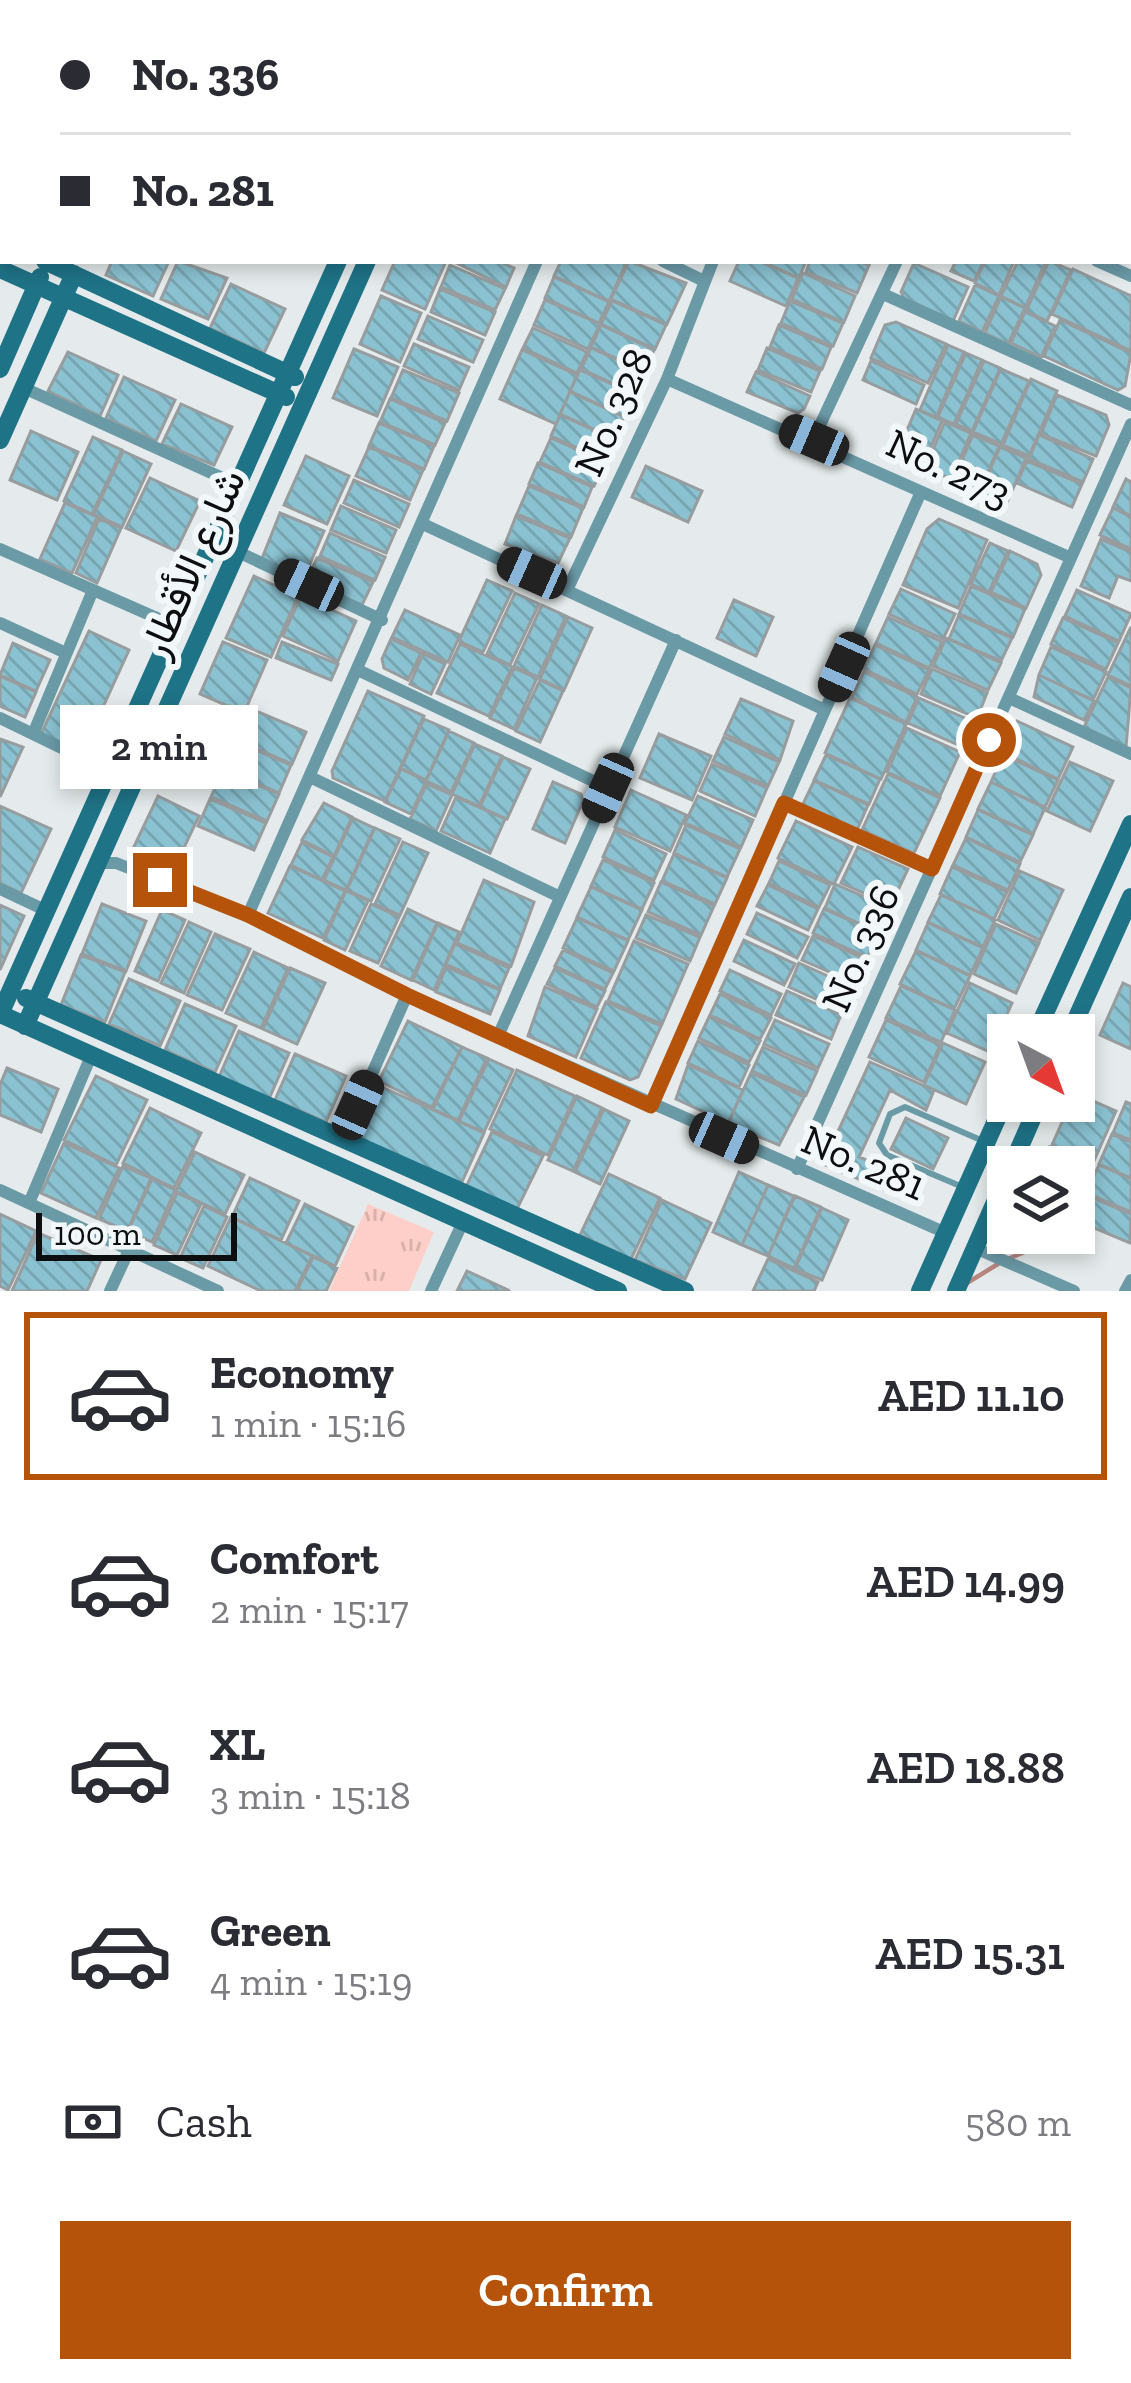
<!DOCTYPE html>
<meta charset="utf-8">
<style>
:root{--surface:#fff;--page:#f2f2f3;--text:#2b2b33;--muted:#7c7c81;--line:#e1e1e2;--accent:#b45309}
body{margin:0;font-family:"Zilla Slab",Vazirmatn,serif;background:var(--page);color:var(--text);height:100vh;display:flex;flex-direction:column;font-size:45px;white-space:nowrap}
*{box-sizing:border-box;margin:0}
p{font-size:39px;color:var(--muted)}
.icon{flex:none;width:66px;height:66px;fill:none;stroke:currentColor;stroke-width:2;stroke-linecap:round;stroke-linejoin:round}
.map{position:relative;height:1291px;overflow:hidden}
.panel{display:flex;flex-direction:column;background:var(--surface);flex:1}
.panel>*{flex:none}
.banner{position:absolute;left:0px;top:0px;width:1131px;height:264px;box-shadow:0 6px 18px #0003;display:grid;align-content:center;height:264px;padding:0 60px;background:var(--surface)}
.needle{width:78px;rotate:139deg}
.tools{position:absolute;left:987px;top:1014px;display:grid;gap:24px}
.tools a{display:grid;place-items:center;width:108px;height:108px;border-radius:0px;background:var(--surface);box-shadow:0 6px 18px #0003;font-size:60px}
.scale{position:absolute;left:36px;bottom:30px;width:201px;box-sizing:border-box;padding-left:12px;border:6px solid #0d0e0f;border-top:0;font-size:33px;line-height:42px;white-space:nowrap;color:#0d0e0f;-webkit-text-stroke:9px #f2f8fa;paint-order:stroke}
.end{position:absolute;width:54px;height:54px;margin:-27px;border:15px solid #b45309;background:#fff;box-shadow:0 0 0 6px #fff}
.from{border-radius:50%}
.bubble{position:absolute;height:84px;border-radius:0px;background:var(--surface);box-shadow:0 6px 18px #0003;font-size:39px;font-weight:600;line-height:84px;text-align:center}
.car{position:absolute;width:36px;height:72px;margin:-36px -18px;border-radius:15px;box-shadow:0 0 9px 3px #0007;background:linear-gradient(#222 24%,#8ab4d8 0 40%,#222 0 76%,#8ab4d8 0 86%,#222 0)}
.banner b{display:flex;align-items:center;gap:42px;height:114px;font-size:45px}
.banner b+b{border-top:3px solid var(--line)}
.banner i{width:30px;height:30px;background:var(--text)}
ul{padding:21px 0 0;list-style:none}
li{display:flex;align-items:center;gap:36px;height:168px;margin:0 24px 18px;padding:0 36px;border:6px solid transparent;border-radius:0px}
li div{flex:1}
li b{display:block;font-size:45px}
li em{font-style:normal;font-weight:600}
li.selected{border-color:var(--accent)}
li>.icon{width:108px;height:108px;stroke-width:1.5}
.pay{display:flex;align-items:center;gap:30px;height:132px;padding:0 60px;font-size:45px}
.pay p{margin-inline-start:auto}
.primary-button{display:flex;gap:24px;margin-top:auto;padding:24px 60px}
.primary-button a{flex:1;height:138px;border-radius:0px;background:var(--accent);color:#fff;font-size:48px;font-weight:600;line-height:138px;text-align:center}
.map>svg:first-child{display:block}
</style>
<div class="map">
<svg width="1131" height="1291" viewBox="0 0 1131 1291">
<defs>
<pattern id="park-tufts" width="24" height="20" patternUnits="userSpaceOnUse" patternTransform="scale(3)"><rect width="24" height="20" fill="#fecfc8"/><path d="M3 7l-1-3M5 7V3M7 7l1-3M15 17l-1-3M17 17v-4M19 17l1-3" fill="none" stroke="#d8b1ab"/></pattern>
<pattern id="building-back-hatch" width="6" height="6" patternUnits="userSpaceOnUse" patternTransform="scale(3)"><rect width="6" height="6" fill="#8bc2d2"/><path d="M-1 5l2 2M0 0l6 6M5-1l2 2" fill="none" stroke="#77a6b3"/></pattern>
</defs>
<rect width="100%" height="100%" fill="#e5ebec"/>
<path fill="url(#park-tufts)" d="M368,1204l66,28 -25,59h-80z"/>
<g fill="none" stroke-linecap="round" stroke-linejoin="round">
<path stroke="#b78780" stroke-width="4.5" d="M1074,1231l19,-8
M1008,1259l61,-26
M967,1283l31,-19"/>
</g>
<path fill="url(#building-back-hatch)" stroke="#979d9e" stroke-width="3" d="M112,261h57l-16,35 -47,-21z
M178,261l49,17 -19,41 -47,-20z
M395,261h51l-21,48 -43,-19z
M452,261h46l16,7 -8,19z
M561,261h66l-18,40 -55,-25z
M629,261l57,22 -19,41 -56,-25z
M739,261h20l39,17 -12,28 -56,-25z
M761,261h45l-7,17z
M810,261h48l11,4 -12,28 -51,-21z
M956,261h28l-10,20 -23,-10z
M985,261h29l-15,34 -24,-12z
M1018,261h28l-21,47 -24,-12z
M1049,261l22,9 -24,51 -21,-10z
M914,263l54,24 -15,34 -49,-23 -3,-6z
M450,265l55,24 -10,21 -54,-23z
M1073,269l58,27v55l-79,-37z
M803,273l52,23 -11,26 -52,-23z
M554,277l55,25 -10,21 -54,-25z
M231,284l54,25 -21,44 -54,-25z
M975,285l24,11 -17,36 -23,-11z
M440,289l55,23 -10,23 -54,-23z
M381,296l40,17 -21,49 -40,-18z
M1001,297l24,11 -17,36 -23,-11z
M545,300l55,24 -12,25 -54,-24z
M612,301l54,24 -11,24 -54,-25z
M790,301l53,22 -10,23 -52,-23z
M1025,312l30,14 -14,31 -30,-14z
M428,316l55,24 -10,22 -55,-23z
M1060,320l71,33 -6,33 -7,4 -74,-34z
M896,322l50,22 -18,39 -57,-25 14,-33z
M601,325l53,25 -9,21 -54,-24z
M779,325l52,22 -9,22 -52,-22z
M533,328l54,24 -10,21 -54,-25z
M414,344l55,23 -10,23 -55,-24z
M948,345l16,7 -28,65 -16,-7z
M591,348l53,24 -9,21 -54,-24z
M767,348l53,23 -9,21 -53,-22z
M354,349l44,18 -21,49 -44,-18z
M522,350l55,25 -21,49 -56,-25z
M68,352l50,23 -18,41 -52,-25z
M966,353l16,7 -28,64 -16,-7z
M871,361l53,24 -8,19 -53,-24z
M984,361l16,7 -28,63 -16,-7z
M1001,369l28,12 -28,63 -28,-12z
M403,370l56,23 -12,28 -56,-23z
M580,370l54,24 -10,22 -54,-25z
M756,372l54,24 -6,13 -6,4 -51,-21z
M124,377l51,23 -19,41 -50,-23z
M1031,379l26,12 -28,65 -26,-11z
M570,392l54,25 -10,21 -54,-24z
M1057,395l49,20 3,10 -13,31 -55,-22z
M390,399l55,24 -10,22 -55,-23z
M181,404l51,23 -18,38 -52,-21z
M916,409l26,12 -20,46 -26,-11z
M560,415l54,24 -10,21 -53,-24z
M945,422l26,11 -20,46 -26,-11z
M379,423l55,23 -10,23 -55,-23z
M31,431l47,21 -21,48 -47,-20z
M973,435l26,11 -20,47 -26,-12z
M1039,435l54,24 -10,23 -54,-23z
M93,437l29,13 -30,64 -28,-13z
M551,438l54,24 -11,24 -54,-24z
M369,447l54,23 -13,30 -54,-24z
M1000,447l26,11 -20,47 -26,-12z
M123,451l28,13 -29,63 -28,-13z
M306,456l43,20 -22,48 -43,-19z
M1027,461l55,23 -10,23 -55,-24z
M538,463l54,24 -8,20 -55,-23z
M646,466l56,25 -14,31 -56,-25z
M150,478l50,23 -24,50 -50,-23z
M1126,479l5,3v34l-18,-9z
M354,480l55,24 -10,23 -55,-24z
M529,486l54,22 -12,29 -54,-23z
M65,503l32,14 -25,56 -32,-14z
M341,506l55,24 -10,23 -55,-23z
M1113,508l18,9v32l-31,-14z
M280,513l44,18 -21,49 -42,-19z
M516,516l54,22 -12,25 -53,-19z
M99,519l22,9 -24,55 -21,-10z
M939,519l48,21 -29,68 -55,-23 24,-56z
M330,533l55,24 -10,23 -55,-24z
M1101,539l30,13v29l-13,-5 -9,22 -28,-12z
M990,543l18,8 -19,41 -18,-8z
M1010,551l27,13 4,11 -15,33 -35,-16z
M317,558l56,24 -11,23 -56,-24z
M254,576l44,20 -27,61 -45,-19z
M487,580l25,11 -29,61 -24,-11z
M971,586l54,23 -12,28 -54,-23z
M901,589l54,25 -12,25 -54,-25z
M1077,590l54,24 -12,27 -54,-25z
M515,593l24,11 -29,61 -23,-11z
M301,596l55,25 -18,40 -55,-25z
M734,600l39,17 -17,39 -39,-18z
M542,605l24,11 -28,61 -24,-11z
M405,610l55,25 -12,27 -56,-25z
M959,615l53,23 -11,23 -52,-22z
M568,617l24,11 -28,62 -24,-11z
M888,617l54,25 -13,26 -53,-25z
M1063,618l55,25 -12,26 -55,-25z
M1131,627v59l-23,-11z
M89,631l40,19 -47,103 -41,-19z
M946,638l55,25 -13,27 -55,-24z
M391,639l30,14 -13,27 -24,-12 -2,-9z
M223,642l44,18 -23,53 -44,-19z
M282,642l56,22 -7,16 -55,-22z
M13,643l37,17 -14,31 -36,-16z
M460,644l52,23 -23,49 -52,-23z
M875,645l54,25 -12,24 -53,-25z
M1051,647l55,25 -13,28 -54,-25z
M423,654l22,10 -14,30 -21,-10z
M514,668l23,10 -23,51 -24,-11z
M932,669l55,24 -10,25 -56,-24z
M864,672l53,25 -11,25 -54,-25z
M1039,675l55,26 -10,19 -50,-23z
M0,676l36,16 -11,25 -25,-11z
M1108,677l23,11 -5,59 -42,-20z
M540,680l23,11 -23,51 -24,-11z
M368,691l56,25 -39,85 -52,-23 -1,-7z
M850,698l56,26 -25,55 -56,-26z
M919,698l55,24 -11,25 -55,-24z
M741,699l52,22 -13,39 -55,-26z
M249,708l57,24 -14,32 -57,-24z
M424,719l25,11 -23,50 -25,-12z
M1017,721l56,26 -15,32 -56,-27z
M907,728l53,24 -20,44 -53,-24z
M449,731l25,12 -23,49 -25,-11z
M659,734l52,22 -19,44 -52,-22z
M724,737l55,25 -11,24 -55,-25z
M0,739l23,8 -23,50z
M235,741l56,24 -12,28 -56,-24z
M475,744l27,12 -23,50 -27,-12z
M826,755l54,24 -11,25 -55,-24z
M1003,755l55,25 -13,27 -54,-25z
M503,757l27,12 -23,50 -27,-12z
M1070,762l43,19 -23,50 -43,-20z
M712,764l55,24 -12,28 -55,-25z
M401,769l25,12 -15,33 -26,-12z
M223,770l56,24 -12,27 -56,-24z
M888,774l52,24 -26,55 -52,-23z
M814,781l54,24 -11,25 -55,-24z
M553,782l28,12 2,7 -18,42 -32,-14z
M991,782l54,26 -12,26 -55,-25z
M427,784l25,11 -16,36 -26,-12z
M631,790l55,25 -16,36 -55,-24z
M158,796l41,20 -28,59 -41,-20z
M698,796l55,24 -12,27 -56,-24z
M456,797l49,22 -15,34 -49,-22z
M210,799l56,24 -12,27 -56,-24z
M324,803l28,14 -18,39 -32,-16z
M0,806l51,23 -30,64 -21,-10z
M978,810l55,25 -13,27 -54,-25z
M353,818l21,10 -28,62 -22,-10z
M796,821l56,26 -18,37 -56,-26z
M686,825l54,24 -13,28 -53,-24z
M375,828l25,11 -29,62 -24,-11z
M615,830l51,24 -12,26 -51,-23z
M966,838l54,26 -12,26 -55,-25z
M302,842l31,15 -11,23 -31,-15z
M403,842l25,11 -28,62 -25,-11z
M858,847l50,22 -17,36 -50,-22z
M674,854l53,24 -12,26 -53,-23z
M603,860l51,23 -12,26 -51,-23z
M779,861l51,24 -11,22 -50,-24z
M290,866l55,25 -22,47 -55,-25z
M952,867l55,25 -13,27 -54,-25z
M1020,871l43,19 -23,50 -42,-20z
M484,880l50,22 -23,64 -54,-23z
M661,882l53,24 -13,29 -53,-23z
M835,884l55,24 -11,24 -54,-24z
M768,885l50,24 -10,21 -51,-24z
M591,887l51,23 -14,30 -51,-23z
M346,891l22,10 -23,49 -21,-10z
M941,895l54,25 -12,27 -55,-25z
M102,904l44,17 -20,50 -44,-17z
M371,904l28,13 -21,46 -28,-12z
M0,905l24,11 -24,54z
M408,909l29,14 -26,57 -30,-14z
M824,909l54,24 -11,24 -54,-24z
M162,910l23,10 -27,61 -23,-10z
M757,913l51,24 -11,21 -50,-24z
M646,915l54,22 -10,24 -54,-23z
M577,918l51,23 -14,30 -51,-23z
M189,922l22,10 -27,61 -23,-10z
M438,923l21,9 -25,58 -21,-10z
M928,923l55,25 -13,27 -54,-25z
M996,924l43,19 -23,50 -42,-19z
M215,934l35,15 -28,61 -35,-15z
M813,936l54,24 -10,24 -55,-24z
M744,940l51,24 -11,21 -50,-24z
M634,941l54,23 -26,60 -54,-23z
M455,944l54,24 -9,21 -54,-25z
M563,950l50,23 -8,16 -50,-23z
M916,951l54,25 -16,33 -54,-25z
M254,952l34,16 -27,60 -35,-15z
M81,955l44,17 -20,50 -44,-17z
M799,963l55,25 -11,23 -54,-24z
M446,967l54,23 -10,24 -54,-22z
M290,968l35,15 -28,61 -34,-15z
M555,968l50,23 -8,16 -50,-23z
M730,970l51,24 -10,21 -51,-24z
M129,979l51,22 -20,45 -51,-22z
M970,983l42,20 -22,49 -43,-19z
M1123,983l8,4v62l-31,-14z
M901,986l54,24 -14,32 -55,-24z
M545,987l52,22 -21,48 -48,-21z
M787,991l54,24 -10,24 -55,-24z
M720,994l51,24 -11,21 -50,-24z
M606,1002l55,24 -23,51 -8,3 -49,-22z
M185,1004l51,22 -21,46 -50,-22z
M709,1017l51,24 -11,21 -50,-24z
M775,1020l54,24 -11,24 -54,-24z
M886,1020l54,25 -16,37 -55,-25z
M408,1021l54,26 -30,60 -53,-26z
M239,1031l50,22 -20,46 -50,-22z
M698,1041l51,24 -10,22 -51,-24z
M943,1043l42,19 -19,42 -42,-19z
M462,1047l25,11 -29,62 -25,-11z
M763,1047l54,24 -11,24 -54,-24z
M295,1054l51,22 -20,46 -51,-22z
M489,1059l24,11 -29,62 -25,-11z
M870,1062l64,28 -8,20 -36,-20 -31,67 41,17 -8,19 -69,-29z
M688,1065l55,25 -15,33 -52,-24z
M7,1068l51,21 -17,43 -41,-17v-30z
M517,1070l58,26 -27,59 -58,-26z
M751,1073l53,24 -25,48 -51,-21z
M96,1076l51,24 -31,65 -52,-25z
M382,1087l102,46 -23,51 -103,-46z
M1075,1093l41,18 -23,52 -41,-18z
M577,1096l25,12 -29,63 -25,-11z
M1126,1102l5,2v36l-18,-7z
M150,1108l51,25 -27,55 -51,-25z
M604,1109l25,12 -29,63 -25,-12z
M906,1118l42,20 -15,31 -42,-20z
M492,1132l51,24 -27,55 -50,-24z
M1112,1134l19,8v36l-32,-14z
M64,1143l55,25 -23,50 -55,-25z
M1049,1147l42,18 -17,38v-36h-34z
M195,1152l49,23 -19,39 -49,-23z
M1099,1165l32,14v33l-45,-19z
M123,1166l28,12 -24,53 -28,-12z
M739,1172l29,13 -26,60 -29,-13z
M609,1174l51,24 -29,61 -51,-24z
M250,1178l49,23 -18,39 -49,-23z
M152,1179l23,11 -23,52 -24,-11z
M768,1185l26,11 -26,60 -26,-11z
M177,1193l24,11 -24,51 -23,-10z
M1086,1195l45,19 -1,29 -55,-23z
M795,1196l26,11 -27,61 -26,-12z
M662,1200l49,23 -26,56 -50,-19z
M305,1204l48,23 -18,39 -49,-23z
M204,1206l23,11 -24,51 -23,-10z
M822,1208l26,12 -26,60 -27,-11z
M0,1214l36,17 -28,59 -8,-4z
M231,1217l81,39 -17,35h-34l-53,-25z
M38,1233l63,27 -14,31h-75z
M313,1257l24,11 -11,23h-29z
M768,1259l50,23 -4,9h-61z
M467,1271l43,20h-53z"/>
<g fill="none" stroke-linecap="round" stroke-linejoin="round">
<path stroke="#6b9aa7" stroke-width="6" d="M965,1188l-78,-33 -8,-12 11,-29 15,-7 78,34"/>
<path stroke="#6b9aa7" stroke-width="12" d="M241,0l6,3
M897,0l7,3
M285,3l1,-3
M658,3l1,-3
M833,3l1,-3
M990,3l1,-3
M0,63l3,2
M1128,105l3,2
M0,153l3,-7
M663,261l41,20
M1097,261l34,15
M883,294l248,111
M667,379l404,179
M24,388l214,97
M813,440l84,-179
M425,525l400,185
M0,549l175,77
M236,551l146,69
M568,588l99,-209 46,-118
M0,623l66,30
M360,671l248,117
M1009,698l122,56
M0,718l109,53
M33,734l60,-144
M310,777l250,120
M784,803l148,66
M98,863h18l132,52 159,80 539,238
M0,889l47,22
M248,915l289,-654
M498,1036l178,-396
M651,1106l269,-612
M342,1141l65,-146
M797,1169l334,-745
M0,1190l218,101
M29,1203l62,-147
M975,1248l99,43
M110,1291l20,-43
M431,1291l31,-67
M1125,1291l6,-11"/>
<path stroke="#1f7387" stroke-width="18" d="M452,3l1,-3
M483,3l1,-3
M0,240l3,1
M45,261l250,116
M338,261l-338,753 618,277
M0,269l286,128
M0,369l40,-92
M0,440l74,-166
M26,998l659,293
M25,1026l342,-765
M1035,1035l96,-211
M1069,1035l62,-138
M1011,1167l29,-66
M920,1291l88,-197
M956,1291l52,-118"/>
</g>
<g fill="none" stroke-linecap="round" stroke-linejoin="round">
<path stroke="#b45309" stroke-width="15" d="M160,880l88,35 159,80 244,111 133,-303 148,66 57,-129"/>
</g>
<g text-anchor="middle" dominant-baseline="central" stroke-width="12" stroke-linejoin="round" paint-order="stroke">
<g font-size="42" fill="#0d0e0f" stroke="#f2f8fa">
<text transform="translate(613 412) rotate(-66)">No. 328</text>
<text transform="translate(949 468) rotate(25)">No. 273</text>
<text transform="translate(192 563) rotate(-66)">شارع الأقطار</text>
<text transform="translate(860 948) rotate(-66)">No. 336</text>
<text transform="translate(864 1162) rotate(23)">No. 281</text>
</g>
</g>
</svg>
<div class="tools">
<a><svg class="needle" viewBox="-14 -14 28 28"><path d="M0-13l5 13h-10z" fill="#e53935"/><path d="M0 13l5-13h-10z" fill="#7c7c81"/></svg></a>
<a><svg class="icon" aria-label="layers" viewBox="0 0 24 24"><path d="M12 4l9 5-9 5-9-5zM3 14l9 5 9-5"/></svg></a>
</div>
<div class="scale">100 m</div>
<i class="end from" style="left:989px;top:740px"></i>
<i class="end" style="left:160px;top:880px"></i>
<div class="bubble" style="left:60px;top:705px;width:198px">2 min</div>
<i class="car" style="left:814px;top:440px;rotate:293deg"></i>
<i class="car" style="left:532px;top:573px;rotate:294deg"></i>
<i class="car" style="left:309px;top:585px;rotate:295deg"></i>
<i class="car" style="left:844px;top:667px;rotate:204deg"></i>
<i class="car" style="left:608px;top:788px;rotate:204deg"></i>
<i class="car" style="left:358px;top:1105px;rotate:24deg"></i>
<i class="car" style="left:724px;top:1138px;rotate:114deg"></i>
<div class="banner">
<b><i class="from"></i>No. 336</b>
<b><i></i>No. 281</b>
</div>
</div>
<section class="panel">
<ul>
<li class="selected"><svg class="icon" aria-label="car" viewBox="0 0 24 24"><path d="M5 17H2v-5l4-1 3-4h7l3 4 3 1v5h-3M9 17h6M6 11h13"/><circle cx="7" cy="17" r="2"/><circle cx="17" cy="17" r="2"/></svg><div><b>Economy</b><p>1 min · 15:16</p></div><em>AED 11.10</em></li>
<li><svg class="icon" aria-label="car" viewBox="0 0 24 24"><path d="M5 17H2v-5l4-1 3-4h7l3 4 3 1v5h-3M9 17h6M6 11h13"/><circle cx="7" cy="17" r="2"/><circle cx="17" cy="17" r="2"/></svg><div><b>Comfort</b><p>2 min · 15:17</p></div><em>AED 14.99</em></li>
<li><svg class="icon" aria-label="car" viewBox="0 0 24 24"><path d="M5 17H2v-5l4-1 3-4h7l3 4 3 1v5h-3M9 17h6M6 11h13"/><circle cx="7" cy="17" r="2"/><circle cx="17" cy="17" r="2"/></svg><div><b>XL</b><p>3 min · 15:18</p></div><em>AED 18.88</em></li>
<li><svg class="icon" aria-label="car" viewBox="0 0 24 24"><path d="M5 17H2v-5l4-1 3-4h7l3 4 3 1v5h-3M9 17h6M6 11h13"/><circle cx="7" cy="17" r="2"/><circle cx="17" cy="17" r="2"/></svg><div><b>Green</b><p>4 min · 15:19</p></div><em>AED 15.31</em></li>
</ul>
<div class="pay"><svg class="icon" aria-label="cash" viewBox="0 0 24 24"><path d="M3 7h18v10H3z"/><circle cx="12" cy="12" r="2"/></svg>Cash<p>580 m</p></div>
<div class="primary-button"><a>Confirm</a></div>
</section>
